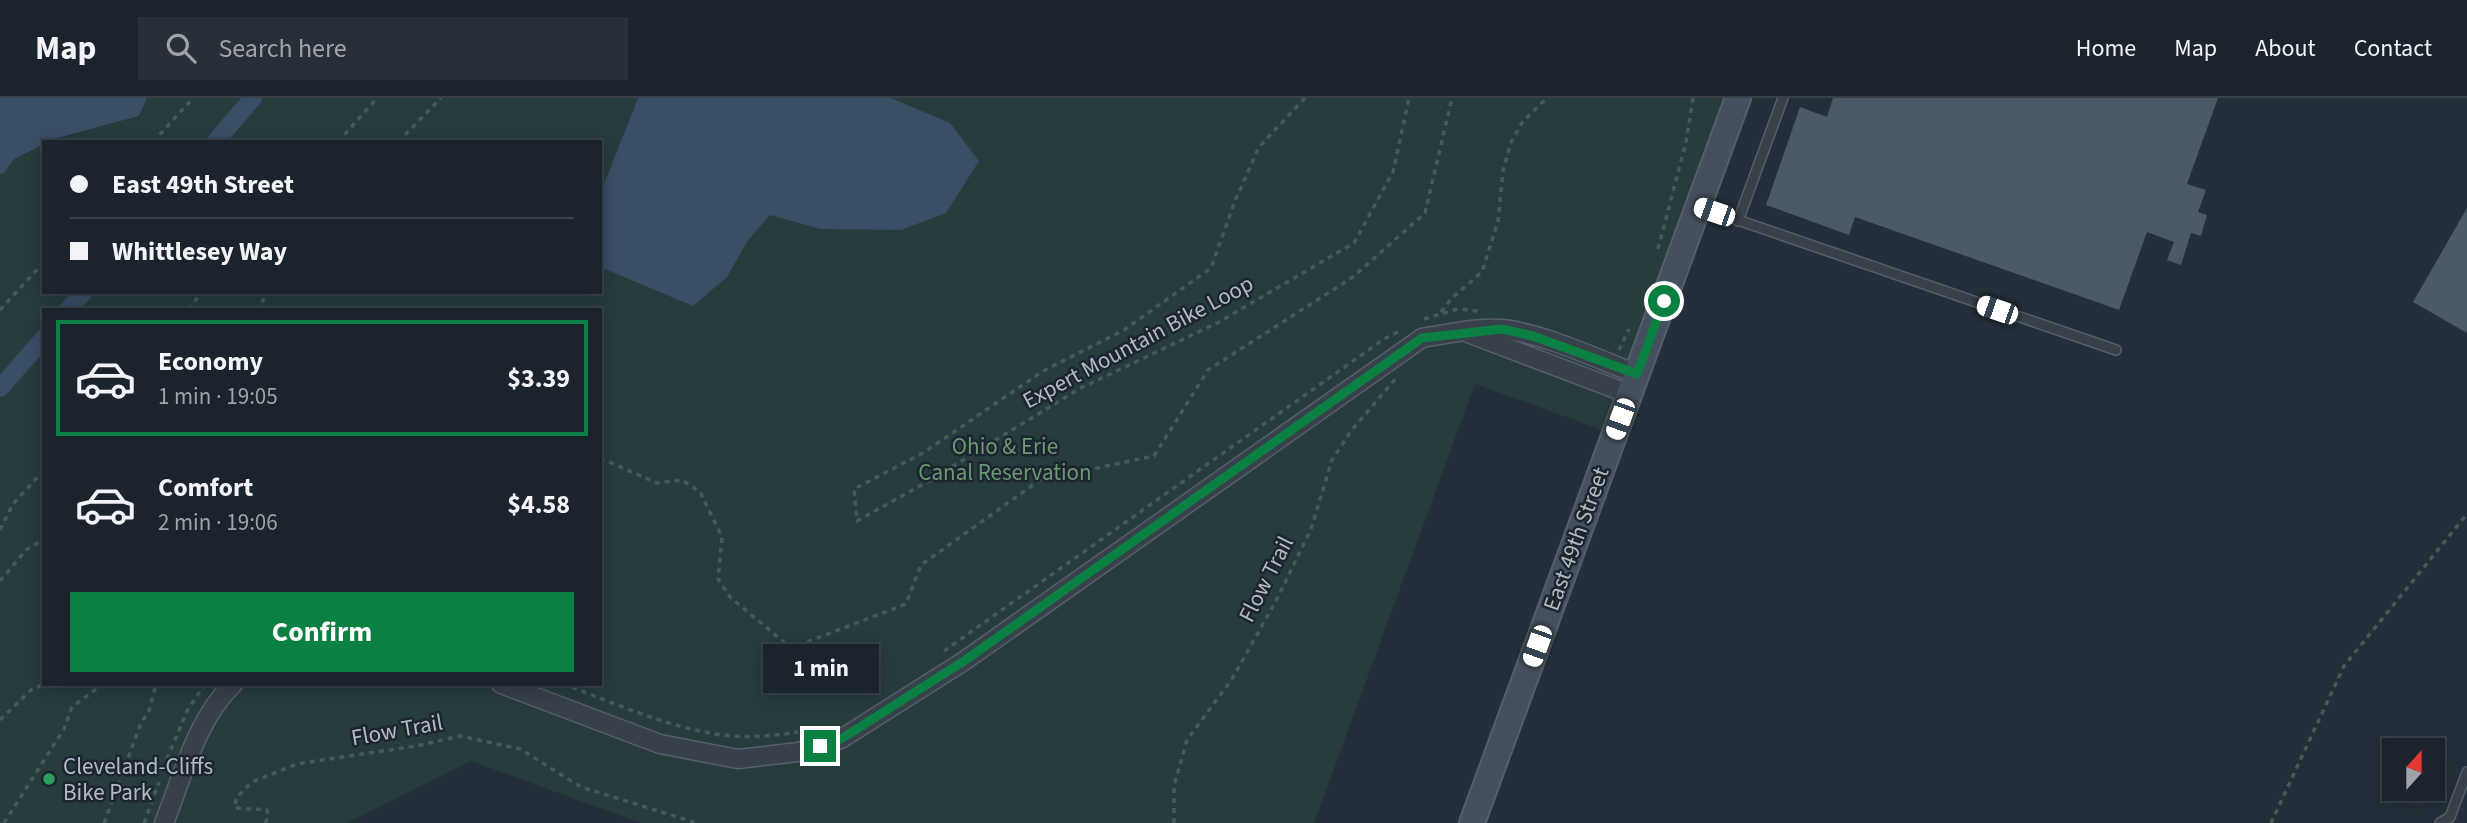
<!DOCTYPE html>
<meta charset="utf-8">
<style>
:root{--surface:#1b232c;--page:#282f38;--text:#f1f3f6;--muted:#a0a4a9;--line:#394048;--accent:#0b8043}
body{margin:0;font-family:"Source Sans 3",sans-serif;background:var(--page);color:var(--text);height:100vh;display:flex;flex-direction:column;font-size:26px;white-space:nowrap}
*{box-sizing:border-box;margin:0}
p{font-size:23px;color:var(--muted)}
.icon{flex:none;width:38px;height:38px;fill:none;stroke:currentColor;stroke-width:2;stroke-linecap:round;stroke-linejoin:round}
.map{position:relative;flex:1;overflow:hidden}
.sheet{position:absolute;left:42px;top:210px;width:560px;height:378px;display:flex;flex-direction:column;background:var(--surface);border-radius:0px;box-shadow:0 4px 18px #0003,0 0 0 2px var(--line)}
.sheet>*{flex:none}
.top-card{position:absolute;left:42px;top:42px;width:560px;height:154px;border-radius:0px;box-shadow:0 4px 18px #0003,0 0 0 2px var(--line);display:grid;align-content:center;height:154px;padding:0 28px;background:var(--surface)}
.needle{width:46px;rotate:21deg}
.tools{position:absolute;left:2382px;top:640px;display:grid;gap:14px}
.tools a{display:grid;place-items:center;width:63px;height:63px;border-radius:0px;background:var(--surface);box-shadow:0 4px 18px #0003,0 0 0 2px var(--line);font-size:35px}
.end{position:absolute;width:32px;height:32px;margin:-16px;border:9px solid #0b8043;background:#fff;box-shadow:0 0 0 4px #fff}
.from{border-radius:50%}
.bubble{position:absolute;height:49px;border-radius:0px;background:var(--surface);box-shadow:0 4px 18px #0003,0 0 0 2px var(--line);font-size:23px;font-weight:700;line-height:49px;text-align:center}
.car{position:absolute;width:21px;height:42px;margin:-21px -10px;border-radius:9px;box-shadow:0 0 5px 2px #0007;background:linear-gradient(#fff 24%,#345 0 40%,#fff 0 76%,#345 0 86%,#fff 0)}
.top-card b{display:flex;align-items:center;gap:24px;height:66px;font-size:26px}
.top-card b+b{border-top:2px solid var(--line)}
.top-card i{width:18px;height:18px;background:var(--text)}
ul{padding:12px 0 0;list-style:none}
li{display:flex;align-items:center;gap:21px;height:116px;margin:0 14px 10px;padding:0 14px;border:4px solid transparent;border-radius:0px}
li div{flex:1}
li b{display:block;font-size:26px}
li em{font-style:normal;font-weight:700}
li.current{border-color:var(--accent)}
li>.icon{width:63px;height:63px;stroke-width:1.5}
.action{display:flex;gap:14px;margin-top:auto;padding:14px 28px}
.action a{flex:1;height:80px;border-radius:0px;background:var(--accent);color:#fff;font-size:28px;font-weight:700;line-height:80px;text-align:center}
header{display:flex;align-items:center;gap:42px;box-sizing:border-box;height:98px;padding:0 35px;background:var(--surface);border-bottom:2px solid var(--line)}
header strong{font-size:33px}
nav{display:flex;gap:38px;margin-inline-start:auto;font-size:24px}
.search{width:490px;height:63px;background:var(--page);display:flex;align-items:center;gap:18px;box-sizing:border-box;padding:0 24px;border-radius:0px;color:var(--muted);font-size:26px}
.map>svg:first-child{display:block}
</style>
<header>
<strong>Map</strong>
<div class="search"><svg class="icon" aria-label="search" viewBox="0 0 24 24"><circle cx="10" cy="10" r="6"/><path d="M15 15l6 6"/></svg>Search here</div>
<nav><a>Home</a><a>Map</a><a>About</a><a>Contact</a></nav>
</header>
<div class="map">
<svg width="2467" height="725" viewBox="0 0 2467 725">
<rect width="100%" height="100%" fill="#242f3b"/>
<path fill="#273c3d" fill-rule="evenodd" d="M147,0h1590l-123,336 -139,-50 -161,439h-673l-170,-62 -124,62h-347v-649l4,-1 9,-13 31,-16v148h556v-150h-551l90,-26zM44,212h556v374h-556z"/>
<path fill="#394d64" d="M0,0h147l-8,18 -95,26v2l-31,16 -9,13 -4,1z
M638,0h253l59,25 29,38 -33,52 -45,17 -80,-1 -51,-14 -22,25 -21,37 -34,29 -93,-39v-73z"/>
<g fill="none" stroke-linecap="round" stroke-linejoin="round">
<path stroke="#394d64" stroke-width="18" d="M215,44l38,-44
M68,212l16,-18
M0,290l44,-50"/>
</g>
<path fill="#4c5967" d="M1833,0h385l-31,86 19,6 -8,22 9,3 -6,21 -10,-3 -10,32 -14,-5 7,-18 -27,-10 -28,78 -264,-93 -6,18 -83,-30 34,-98 27,10z
M2467,110v125l-54,-31z"/>
<g fill="none" stroke-linecap="round" stroke-linejoin="round">
<defs>
<path id="lane" d="M1700,109l416,143
M1738,123l45,-123
M2440,725l10,-6 17,-45"/>
<path id="street" d="M1468,235l161,61
M501,586l159,60 78,15 60,-7 43,-13 123,-78 458,-323c26,-4 55,-11 81,-9 42,5 94,30 134,45
M164,725c19,-47 32,-103 69,-139"/>
<path id="secondary" d="M1472,725l266,-725"/>
</defs>
<use href="#lane" stroke="#555e69" stroke-width="12"/>
<use href="#street" stroke="#555e69" stroke-width="21"/>
<use href="#secondary" stroke="#555e69" stroke-width="28"/>
<path stroke="#45595b" stroke-width="3.5" stroke-dasharray="5 5" stroke-linecap="butt" d="M1305,0l-46,49 -24,54 -24,67 -87,62 -81,41 -120,82 -69,36 3,32 70,-39 152,-93 140,-67 135,-79 39,-71 16,-74
M153,44l40,-44
M338,44l39,-44
M398,44l43,-44
M1658,151l28,-107 7,-44
M0,212l44,-48
M189,212l12,-18
M255,212l15,-18
M1441,214l10,-13 31,-27 16,-51 5,-50 8,-29 12,-21 24,-23
M1424,221l34,-10 20,2
M1619,252l10,-21
M600,360l57,25 25,-3 18,12 22,45 -4,42 12,18 61,51 115,-44 15,-39 119,-85 114,-24 54,-86 145,-93 72,-64 27,-115
M0,432l13,-26 31,-34
M0,483l26,-31 18,-11
M944,553l440,-312 14,-7
M563,586c52,19 105,44 160,51 25,3 50,1 75,-3
M0,622l32,-31 13,-5
M167,661l20,-48 18,-27
M4,725l60,-94 8,-22 31,-23
M104,725l37,-100 8,-12 7,-27
M144,725l15,-41
M265,725l3,-5 -1,-8 -32,-2 1,-10 16,-16 45,-18 119,-18 44,-10 60,13 61,38 116,36
M1174,725v-37l13,-46 45,-61 45,-80 34,-70 21,-69 19,-29 46,-54
M2271,725l73,-157 123,-152"/>
<use href="#lane" stroke="#37404b" stroke-width="9"/>
<use href="#street" stroke="#37404b" stroke-width="18"/>
<use href="#secondary" stroke="#45505e" stroke-width="24"/>
</g>
<g fill="none" stroke-linecap="round" stroke-linejoin="round">
<path stroke="#0b8043" stroke-width="9" d="M820,648l21,-7 123,-78 458,-323 80,-9 31,7 104,38 27,-73"/>
</g>
<circle fill="#2e9e5b" stroke="#1c2530" stroke-width="2.5" cx="49" cy="681" r="7"/>
<g text-anchor="middle" dominant-baseline="central" stroke-width="5" stroke-linejoin="round" paint-order="stroke">
<g font-size="23" fill="#b3bbc7" stroke="#1c2530">
<text transform="translate(1138 244) rotate(-28)">Expert Mountain Bike Loop</text>
<text transform="translate(1576 441) rotate(-70)">East 49th Street</text>
<text transform="translate(1266 481) rotate(-63)">Flow Trail</text>
<text transform="translate(397 632) rotate(-10)">Flow Trail</text>
</g>
<g font-size="23" fill="#6b9773" stroke="#1c2530">
<text x="1005" y="348">Ohio &amp; Erie<tspan x="1005" dy="26">Canal Reservation</tspan></text>
</g>
<g font-size="23" fill="#b3bbc7" stroke="#1c2530" text-anchor="start">
<text x="63" y="668">Cleveland-Cliffs<tspan x="63" dy="26">Bike Park</tspan></text>
</g>
</g>
</svg>
<div class="tools">
<a><svg class="needle" viewBox="-14 -14 28 28"><path d="M0-13l5 13h-10z" fill="#e53935"/><path d="M0 13l5-13h-10z" fill="#a0a4a9"/></svg></a>
</div>
<i class="end from" style="left:1664px;top:203px"></i>
<i class="end" style="left:820px;top:648px"></i>
<div class="bubble" style="left:763px;top:546px;width:116px">1 min</div>
<i class="car" style="left:1714px;top:114px;rotate:289deg"></i>
<i class="car" style="left:1997px;top:212px;rotate:289deg"></i>
<i class="car" style="left:1620px;top:321px;rotate:200deg"></i>
<i class="car" style="left:1537px;top:548px;rotate:200deg"></i>
<div class="top-card">
<b><i class="from"></i>East 49th Street</b>
<b><i></i>Whittlesey Way</b>
</div>
<section class="sheet">
<ul>
<li class="current"><svg class="icon" aria-label="car" viewBox="0 0 24 24"><path d="M5 17H2v-5l4-1 3-4h7l3 4 3 1v5h-3M9 17h6M6 11h13"/><circle cx="7" cy="17" r="2"/><circle cx="17" cy="17" r="2"/></svg><div><b>Economy</b><p>1 min · 19:05</p></div><em>$3.39</em></li>
<li><svg class="icon" aria-label="car" viewBox="0 0 24 24"><path d="M5 17H2v-5l4-1 3-4h7l3 4 3 1v5h-3M9 17h6M6 11h13"/><circle cx="7" cy="17" r="2"/><circle cx="17" cy="17" r="2"/></svg><div><b>Comfort</b><p>2 min · 19:06</p></div><em>$4.58</em></li>
</ul>
<div class="action"><a>Confirm</a></div>
</section>
</div>
